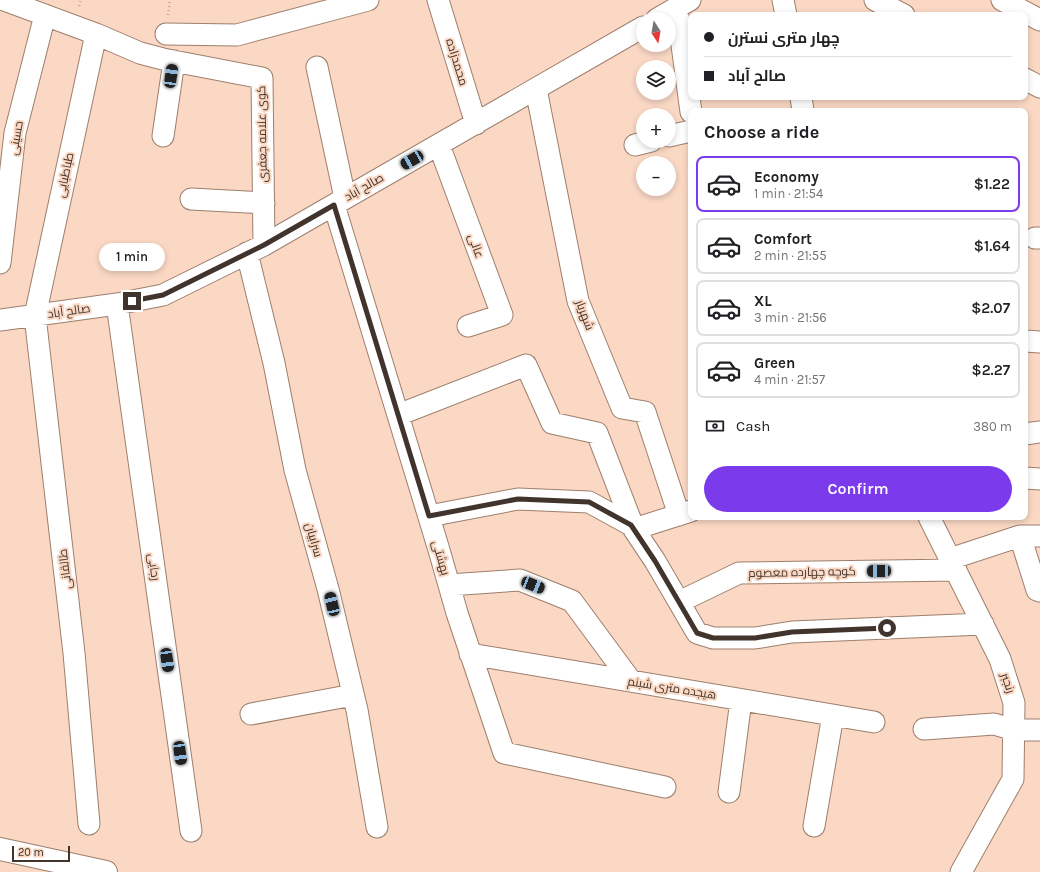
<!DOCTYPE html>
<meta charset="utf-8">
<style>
:root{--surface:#fff;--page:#f2f2f2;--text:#202124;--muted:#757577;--line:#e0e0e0;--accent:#7c3aed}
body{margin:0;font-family:Karla,Cairo,sans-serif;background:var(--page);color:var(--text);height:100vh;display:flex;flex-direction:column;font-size:15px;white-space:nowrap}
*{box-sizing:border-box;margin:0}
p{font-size:13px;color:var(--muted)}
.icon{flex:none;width:22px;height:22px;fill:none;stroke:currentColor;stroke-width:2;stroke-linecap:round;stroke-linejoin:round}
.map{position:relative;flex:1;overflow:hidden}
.side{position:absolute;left:688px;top:108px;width:340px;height:412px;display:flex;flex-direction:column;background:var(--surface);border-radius:8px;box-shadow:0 2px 6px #0003}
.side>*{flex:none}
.top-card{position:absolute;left:688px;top:12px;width:340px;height:88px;border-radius:8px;box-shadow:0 2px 6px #0003;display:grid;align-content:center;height:88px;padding:0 16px;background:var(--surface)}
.needle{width:26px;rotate:169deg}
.controls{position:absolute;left:636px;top:12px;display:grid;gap:8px}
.controls a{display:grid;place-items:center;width:40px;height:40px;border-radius:50%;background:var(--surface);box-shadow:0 2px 6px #0003;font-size:20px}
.scale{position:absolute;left:12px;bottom:10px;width:58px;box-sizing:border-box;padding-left:4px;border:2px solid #41342c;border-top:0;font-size:11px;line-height:14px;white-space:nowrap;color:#41342c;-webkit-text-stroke:3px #fad8c4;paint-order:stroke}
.end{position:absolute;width:18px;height:18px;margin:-9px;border:5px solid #41342c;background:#fff;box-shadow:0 0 0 2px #fff}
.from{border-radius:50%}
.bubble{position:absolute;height:28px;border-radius:14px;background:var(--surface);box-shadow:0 2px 6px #0003;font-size:13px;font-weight:600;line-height:28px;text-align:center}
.car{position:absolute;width:12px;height:24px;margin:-12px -6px;border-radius:5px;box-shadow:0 0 3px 1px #0007;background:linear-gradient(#222 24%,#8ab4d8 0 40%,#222 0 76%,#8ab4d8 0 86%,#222 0)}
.top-card b{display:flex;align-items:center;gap:14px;height:38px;font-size:15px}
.top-card b+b{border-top:1px solid var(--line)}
.top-card i{width:10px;height:10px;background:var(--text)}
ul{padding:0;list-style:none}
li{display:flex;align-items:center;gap:12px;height:56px;margin:0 8px 6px;padding:0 8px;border:2px solid var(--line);border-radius:8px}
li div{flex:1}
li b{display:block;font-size:15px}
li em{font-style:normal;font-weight:600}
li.active{border-color:var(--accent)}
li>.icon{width:36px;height:36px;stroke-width:1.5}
h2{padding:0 16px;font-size:18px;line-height:48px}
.pay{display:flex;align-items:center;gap:10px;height:44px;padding:0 16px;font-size:15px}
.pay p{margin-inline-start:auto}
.action{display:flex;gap:8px;margin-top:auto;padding:8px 16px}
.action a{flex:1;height:46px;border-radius:24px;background:var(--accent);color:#fff;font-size:16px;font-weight:600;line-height:46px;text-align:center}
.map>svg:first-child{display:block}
</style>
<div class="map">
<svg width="1040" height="872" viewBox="0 0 1040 872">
<rect width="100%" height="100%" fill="#fad8c4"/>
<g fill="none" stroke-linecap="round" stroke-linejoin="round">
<defs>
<path id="minor" d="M4,0l92,34 44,19 23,6 99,19 2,167
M438,0l38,124
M783,0l3,15
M875,0l29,15
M1002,0l38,20
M677,8l14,104
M657,19l33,-19
M166,34l71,1 131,-35
M317,67l28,131
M1025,79l15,8
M536,89l42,212 44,107 23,4 34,103
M801,97l2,14
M163,136l11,-75
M669,136l22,-5
M439,145l63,170 -34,11
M635,145l16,-4
M191,199l73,4
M334,205l105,345 18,63 47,140 161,34
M1035,238h5
M247,253l27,110 21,107 33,119 29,121 20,117
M0,263l15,-130 30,-118
M117,304l74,527
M0,320l117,-16 46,-9 101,-50 379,-218
M1025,341l15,1
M398,415l128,-50 26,58 45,10 37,96 57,-18
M1025,434l15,-2
M1025,478l15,1
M429,516l89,-17 71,3 42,23 24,36 42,72 16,5h42l37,-6 191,-8
M929,517l71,142 14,44 -1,76 -52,93
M1020,536l17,54 3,1
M950,559l70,-23h20
M449,585l71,-5 52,21 59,80
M679,602l60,-29 217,-3
M470,654l404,68
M251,714l102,-19
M924,729l70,-5 20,6h26
M729,792l12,-92
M89,824l-15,-171 -39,-337 61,-282
M814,826l19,-111"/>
<path id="highway" d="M0,849l106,23"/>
</defs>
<use href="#minor" stroke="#9d7f6c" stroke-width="23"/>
<use href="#highway" stroke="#9d7f6c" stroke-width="24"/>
<path stroke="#bda292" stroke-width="2.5" stroke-dasharray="1 3" stroke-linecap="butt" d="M79,6l2,-6
M168,15l2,-15"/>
<use href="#minor" stroke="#fff" stroke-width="21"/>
<use href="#highway" stroke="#fff" stroke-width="22"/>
</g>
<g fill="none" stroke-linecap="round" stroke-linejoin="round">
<path stroke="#41342c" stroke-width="5" d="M132,301l31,-6 101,-50 70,-40 95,311 89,-17 71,3 42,23 24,36 42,72 16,5h42l37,-6 95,-4"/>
</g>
<g text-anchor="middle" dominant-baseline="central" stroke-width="4" stroke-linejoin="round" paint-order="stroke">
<g font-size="12" fill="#41342c" stroke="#fad8c4">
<text transform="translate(457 62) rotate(73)">محمدزاده</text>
<text transform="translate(262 134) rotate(-91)">کوی علامه جعفری</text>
<text transform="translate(16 138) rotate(-80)">حسینی</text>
<text transform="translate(65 175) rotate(-78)">طباطبایی</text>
<text transform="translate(364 187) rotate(-30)">صالح آباد</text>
<text transform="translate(476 246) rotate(70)">عالی</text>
<text transform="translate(69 311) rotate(-8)">صالح آباد</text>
<text transform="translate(585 315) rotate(69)">شهریار</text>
<text transform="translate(314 540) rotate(74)">سرابیان</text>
<text transform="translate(441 558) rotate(74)">بهشتی</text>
<text transform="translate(154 567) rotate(82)">رجایی</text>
<text transform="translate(65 569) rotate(-97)">طالقانی</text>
<text transform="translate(802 572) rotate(-1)">کوچه چهارده معصوم</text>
<text transform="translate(1008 683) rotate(72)">رنجبر</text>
<text transform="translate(672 688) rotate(9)">هیجده متری شبنم</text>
</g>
</g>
</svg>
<div class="controls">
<a><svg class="needle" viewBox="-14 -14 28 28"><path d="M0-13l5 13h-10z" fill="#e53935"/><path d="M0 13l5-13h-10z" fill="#757577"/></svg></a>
<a><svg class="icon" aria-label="layers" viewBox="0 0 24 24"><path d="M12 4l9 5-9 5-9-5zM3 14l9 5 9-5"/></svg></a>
<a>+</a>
<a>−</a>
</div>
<div class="scale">20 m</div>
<i class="end from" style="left:887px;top:628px"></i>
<i class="end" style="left:132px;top:301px"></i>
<div class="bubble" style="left:99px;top:243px;width:66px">1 min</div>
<i class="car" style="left:171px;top:76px;rotate:8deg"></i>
<i class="car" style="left:412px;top:160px;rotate:240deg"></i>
<i class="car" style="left:879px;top:571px;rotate:269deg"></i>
<i class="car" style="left:533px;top:585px;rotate:112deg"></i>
<i class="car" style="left:332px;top:604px;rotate:347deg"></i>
<i class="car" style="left:167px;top:660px;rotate:172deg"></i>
<i class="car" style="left:180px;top:753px;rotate:172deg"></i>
<div class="top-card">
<b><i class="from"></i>چهار متری نسترن</b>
<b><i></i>صالح آباد</b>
</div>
<section class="side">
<h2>Choose a ride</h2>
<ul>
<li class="active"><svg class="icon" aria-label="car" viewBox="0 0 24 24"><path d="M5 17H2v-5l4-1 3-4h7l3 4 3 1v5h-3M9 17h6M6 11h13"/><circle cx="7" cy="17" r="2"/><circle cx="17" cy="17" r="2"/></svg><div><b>Economy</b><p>1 min · 21:54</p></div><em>$1.22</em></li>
<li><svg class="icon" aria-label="car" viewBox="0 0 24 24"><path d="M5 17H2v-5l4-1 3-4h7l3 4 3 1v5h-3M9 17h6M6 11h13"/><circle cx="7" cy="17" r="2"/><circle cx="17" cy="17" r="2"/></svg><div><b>Comfort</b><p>2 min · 21:55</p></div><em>$1.64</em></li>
<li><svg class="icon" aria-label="car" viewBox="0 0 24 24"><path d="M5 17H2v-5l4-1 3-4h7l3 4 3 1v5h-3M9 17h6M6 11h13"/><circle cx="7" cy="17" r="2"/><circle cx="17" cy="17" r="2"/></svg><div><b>XL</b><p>3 min · 21:56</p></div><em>$2.07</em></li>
<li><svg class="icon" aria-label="car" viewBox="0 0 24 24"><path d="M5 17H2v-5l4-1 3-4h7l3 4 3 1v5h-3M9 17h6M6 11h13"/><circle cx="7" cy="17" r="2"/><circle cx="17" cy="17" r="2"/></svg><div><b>Green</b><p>4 min · 21:57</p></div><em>$2.27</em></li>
</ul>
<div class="pay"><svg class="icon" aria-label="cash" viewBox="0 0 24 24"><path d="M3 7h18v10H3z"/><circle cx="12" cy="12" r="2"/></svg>Cash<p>380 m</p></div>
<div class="action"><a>Confirm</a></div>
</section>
</div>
